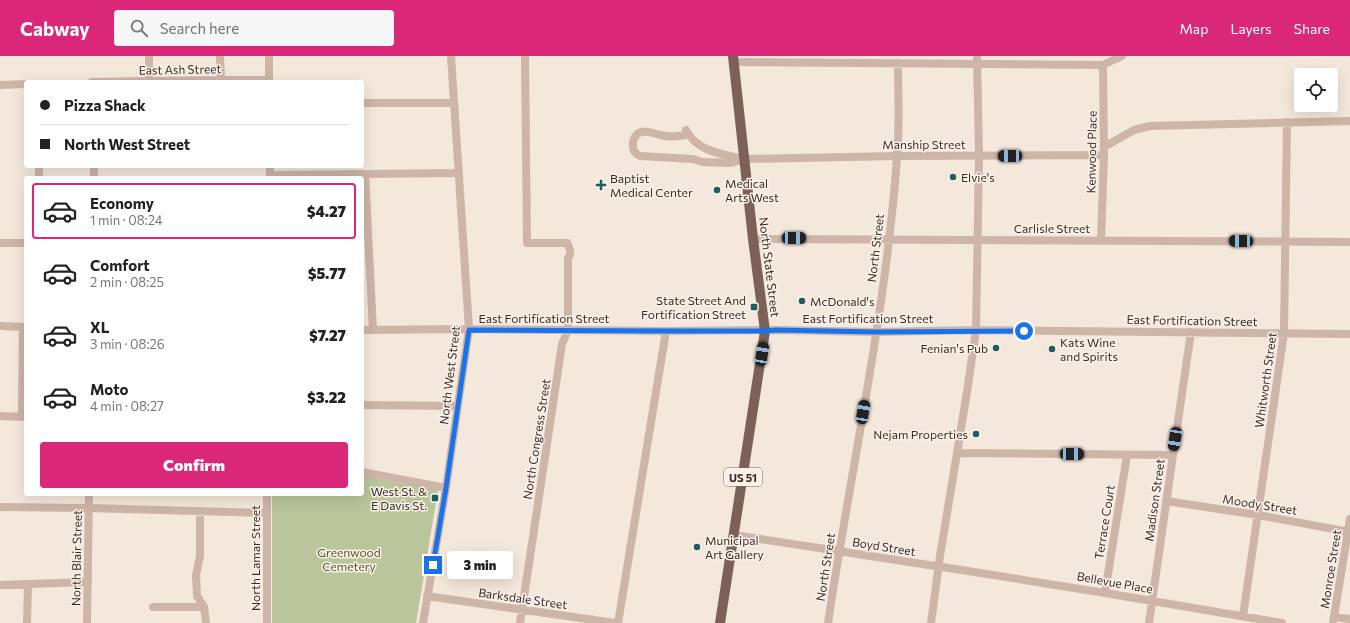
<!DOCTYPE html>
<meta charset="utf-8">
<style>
:root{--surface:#fff;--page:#f6f6f6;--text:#222;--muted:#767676;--line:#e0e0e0;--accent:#db2777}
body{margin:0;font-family:Commissioner,sans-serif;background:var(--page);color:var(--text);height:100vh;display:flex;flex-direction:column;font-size:15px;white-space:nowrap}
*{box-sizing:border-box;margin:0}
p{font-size:13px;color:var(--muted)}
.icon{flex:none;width:22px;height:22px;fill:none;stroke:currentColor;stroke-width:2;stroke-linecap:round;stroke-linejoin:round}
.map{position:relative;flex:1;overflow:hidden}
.details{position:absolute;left:24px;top:120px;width:340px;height:320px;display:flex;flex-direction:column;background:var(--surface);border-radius:4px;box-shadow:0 4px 16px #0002}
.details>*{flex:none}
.guide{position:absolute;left:24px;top:24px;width:340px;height:88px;border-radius:4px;box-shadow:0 4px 16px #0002;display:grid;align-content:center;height:88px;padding:0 16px;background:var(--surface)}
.fabs{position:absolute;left:1294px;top:12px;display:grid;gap:8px}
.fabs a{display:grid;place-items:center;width:44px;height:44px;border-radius:4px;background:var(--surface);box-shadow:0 4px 16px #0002;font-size:20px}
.end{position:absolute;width:18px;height:18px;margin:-9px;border:5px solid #1a73e8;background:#fff;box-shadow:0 0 0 2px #fff}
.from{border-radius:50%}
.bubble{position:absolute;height:28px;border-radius:4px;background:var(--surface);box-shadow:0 4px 16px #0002;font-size:13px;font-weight:800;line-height:28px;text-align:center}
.car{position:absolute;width:12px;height:24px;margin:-12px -6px;border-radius:5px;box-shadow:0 0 3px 1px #0007;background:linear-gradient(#222 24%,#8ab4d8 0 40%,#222 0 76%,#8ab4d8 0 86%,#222 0)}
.guide b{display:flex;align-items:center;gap:14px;height:38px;font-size:15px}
.guide b+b{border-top:1px solid var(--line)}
.guide i{width:10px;height:10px;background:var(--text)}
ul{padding:7px 0 0;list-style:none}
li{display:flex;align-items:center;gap:12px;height:56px;margin:0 8px 6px;padding:0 8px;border:2px solid transparent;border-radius:4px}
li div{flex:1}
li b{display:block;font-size:15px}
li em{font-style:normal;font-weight:800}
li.on{border-color:var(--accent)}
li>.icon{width:36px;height:36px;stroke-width:1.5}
.cta{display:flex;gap:8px;margin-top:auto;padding:8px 16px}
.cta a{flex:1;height:46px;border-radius:4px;background:var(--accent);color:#fff;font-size:16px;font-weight:800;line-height:46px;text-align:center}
header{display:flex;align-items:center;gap:24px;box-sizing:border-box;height:56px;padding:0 20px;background:var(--accent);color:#fff}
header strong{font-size:19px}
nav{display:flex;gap:22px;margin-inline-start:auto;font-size:14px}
.search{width:280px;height:36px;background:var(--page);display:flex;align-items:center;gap:10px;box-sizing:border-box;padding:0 14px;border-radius:4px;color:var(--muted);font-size:15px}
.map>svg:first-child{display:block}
</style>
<header>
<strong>Cabway</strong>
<div class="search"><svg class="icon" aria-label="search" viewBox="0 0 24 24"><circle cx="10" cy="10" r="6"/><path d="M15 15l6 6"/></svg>Search here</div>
<nav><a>Map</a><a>Layers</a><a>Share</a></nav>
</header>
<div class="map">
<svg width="1350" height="567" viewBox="0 0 1350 567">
<rect width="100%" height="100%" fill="#f4e7dc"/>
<path fill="#bac59b" d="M362,420l76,14 -22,133h-144v-129h90z"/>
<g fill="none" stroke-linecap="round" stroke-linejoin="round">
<path stroke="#cdb5a7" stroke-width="8" d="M149,0v25
M220,0l1,24
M269,0v26
M525,0l2,187h40
M734,6l369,3 19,-9
M92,26l129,-2h48
M0,29l26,-1
M362,47h92
M686,74c11,22 37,24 58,29
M687,78c-7,3 -19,3 -27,1 -4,-1 -8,-3 -12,-3 -10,-2 -16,5 -15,15 0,5 3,7 7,9l53,3 9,3 29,1 13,-4 153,-3 207,-1
M1104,91l30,-17 16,-4 200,-5
M39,110v12
M270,110v12
M365,118l8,156
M270,119l188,-2
M94,122v-12
M753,183l597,3
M1101,184l3,-85 -1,-90
M0,187h26
M0,270l26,1
M362,274l107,-1 197,2 110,-1 101,2 99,-2 374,4
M362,349l95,1
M0,360l26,1
M22,361l1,-90
M957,397l216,2
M362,416l84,16
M267,438v129
M1166,445l92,14 92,17
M0,451l89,1 178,5
M200,455v45l-4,19 1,21 7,11
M734,479l201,31
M939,506l28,-170 9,-62 3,-174 -2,-100
M943,511l162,26 177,30
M0,529l88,-3
M1105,537l22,-138
M427,540l188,27
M153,551h51l2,16
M1243,560l41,-283 3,-211
M1334,561l16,2
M27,567l1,-39
M87,567l2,-129
M423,567l23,-135 23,-159 -18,-273
M520,567l42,-279 6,-14v-72c4,-5 2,-9 -1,-15
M618,567l48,-292
M828,567c23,-155 58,-310 69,-466 3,-31 1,-63 1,-94
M931,567l7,-52
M1149,567l24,-168 18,-123
M1333,567l17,-104"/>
<path stroke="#7c6158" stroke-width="10" d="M720,567l45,-292 -12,-92 -20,-183"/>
</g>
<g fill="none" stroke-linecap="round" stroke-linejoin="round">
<path stroke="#1a73e8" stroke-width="5" d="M433,509l13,-77 23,-158 197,1h99l11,-1 101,2 147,-1"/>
</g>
<g fill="#1a5e5e" stroke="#fbf1e9" stroke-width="1.5">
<circle cx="953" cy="121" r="4"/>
<path d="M599 123h4v4h4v4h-4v4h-4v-4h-4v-4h4z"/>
<circle cx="717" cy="134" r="4"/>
<circle cx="802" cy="245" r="4"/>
<rect x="750" y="247" width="8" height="8" rx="2"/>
<circle cx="996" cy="292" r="4"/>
<circle cx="1052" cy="293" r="4"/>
<circle cx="976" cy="378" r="4"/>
<rect x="431" y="438" width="8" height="8" rx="2"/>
<circle cx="697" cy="491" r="4"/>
</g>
<g text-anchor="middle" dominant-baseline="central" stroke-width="3" stroke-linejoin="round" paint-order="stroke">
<rect fill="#fbf1e9" stroke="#736762" stroke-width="1" x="724" y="412" width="38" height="18" rx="3"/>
<g font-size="11" font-weight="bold" fill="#392c28">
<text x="743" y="421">US 51</text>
</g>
<g font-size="12" fill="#392c28" stroke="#fbf1e9">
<text transform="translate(180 13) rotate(-1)">East Ash Street</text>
<text x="924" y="88">Manship Street</text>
<text transform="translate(1091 96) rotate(-89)">Kenwood Place</text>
<text x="1052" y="172">Carlisle Street</text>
<text transform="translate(875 192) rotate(-83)">North Street</text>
<text transform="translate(770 211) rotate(83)">North State Street</text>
<text x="544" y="262">East Fortification Street</text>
<text x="868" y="262">East Fortification Street</text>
<text transform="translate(1192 264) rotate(1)">East Fortification Street</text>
<text transform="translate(449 319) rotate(-83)">North West Street</text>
<text transform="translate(1265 324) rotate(-82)">Whitworth Street</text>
<text transform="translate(536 383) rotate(-81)">North Congress Street</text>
<text transform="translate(1154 444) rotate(-82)">Madison Street</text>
<text transform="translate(1260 448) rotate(9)">Moody Street</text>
<text transform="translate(1104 466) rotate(-81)">Terrace Court</text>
<text transform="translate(884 490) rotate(9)">Boyd Street</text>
<text transform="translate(76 502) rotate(-89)">North Blair Street</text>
<text transform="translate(255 502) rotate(-90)">North Lamar Street</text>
<text transform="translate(825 511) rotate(-81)">North Street</text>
<text transform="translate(1330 513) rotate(-81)">Monroe Street</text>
<text transform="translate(1115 526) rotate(10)">Bellevue Place</text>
<text transform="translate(523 542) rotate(8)">Barksdale Street</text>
</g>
<g font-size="12" fill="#392c28" stroke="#fbf1e9" text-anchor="start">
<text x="961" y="121">Elvie's</text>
<text x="610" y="122">Baptist<tspan x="610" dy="14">Medical Center</tspan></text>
<text x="725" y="127">Medical<tspan x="725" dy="14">Arts West</tspan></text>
<text x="746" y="244" text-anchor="end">State Street And<tspan x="746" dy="14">Fortification Street</tspan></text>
<text x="810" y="245">McDonald's</text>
<text x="1060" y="286">Kats Wine<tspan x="1060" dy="14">and Spirits</tspan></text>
<text x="988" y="292" text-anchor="end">Fenian's Pub</text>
<text x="968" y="378" text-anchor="end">Nejam Properties</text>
<text x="427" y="435" text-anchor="end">West St. &amp;<tspan x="427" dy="14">E Davis St.</tspan></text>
<text x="705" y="484">Municipal<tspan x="705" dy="14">Art Gallery</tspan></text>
</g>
<g font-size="12" fill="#4c5a2a" stroke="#fbf1e9">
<text x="349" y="496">Greenwood<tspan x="349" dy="14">Cemetery</tspan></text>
</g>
</g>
</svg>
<div class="fabs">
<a><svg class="icon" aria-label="locate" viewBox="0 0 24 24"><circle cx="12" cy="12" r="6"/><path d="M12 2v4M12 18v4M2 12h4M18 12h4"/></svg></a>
</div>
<i class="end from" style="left:1024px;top:275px"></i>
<i class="end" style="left:433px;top:509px"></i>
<div class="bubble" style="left:447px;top:495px;width:66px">3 min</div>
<i class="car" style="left:1010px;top:100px;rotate:270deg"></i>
<i class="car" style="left:794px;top:182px;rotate:90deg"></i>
<i class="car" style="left:1241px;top:185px;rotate:271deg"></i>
<i class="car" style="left:762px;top:298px;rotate:9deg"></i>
<i class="car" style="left:863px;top:356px;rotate:10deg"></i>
<i class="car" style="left:1175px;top:383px;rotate:189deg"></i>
<i class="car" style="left:1072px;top:398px;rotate:91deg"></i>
<div class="guide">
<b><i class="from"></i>Pizza Shack</b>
<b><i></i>North West Street</b>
</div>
<section class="details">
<ul>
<li class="on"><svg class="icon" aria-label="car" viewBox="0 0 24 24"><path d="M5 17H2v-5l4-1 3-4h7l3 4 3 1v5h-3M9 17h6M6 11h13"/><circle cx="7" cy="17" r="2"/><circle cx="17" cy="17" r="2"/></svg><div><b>Economy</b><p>1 min · 08:24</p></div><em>$4.27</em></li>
<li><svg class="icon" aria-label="car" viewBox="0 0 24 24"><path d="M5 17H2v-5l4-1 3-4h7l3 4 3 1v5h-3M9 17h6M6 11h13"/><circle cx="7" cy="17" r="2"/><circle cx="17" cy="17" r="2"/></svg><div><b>Comfort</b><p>2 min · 08:25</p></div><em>$5.77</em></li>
<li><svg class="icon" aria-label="car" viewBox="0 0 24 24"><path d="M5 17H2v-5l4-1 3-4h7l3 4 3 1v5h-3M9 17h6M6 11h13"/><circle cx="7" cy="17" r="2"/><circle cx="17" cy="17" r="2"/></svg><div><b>XL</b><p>3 min · 08:26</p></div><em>$7.27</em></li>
<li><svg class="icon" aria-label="car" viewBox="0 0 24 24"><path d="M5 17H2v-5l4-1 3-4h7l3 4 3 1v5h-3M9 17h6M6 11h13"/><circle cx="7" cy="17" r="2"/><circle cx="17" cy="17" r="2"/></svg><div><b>Moto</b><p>4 min · 08:27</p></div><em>$3.22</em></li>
</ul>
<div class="cta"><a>Confirm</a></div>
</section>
</div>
